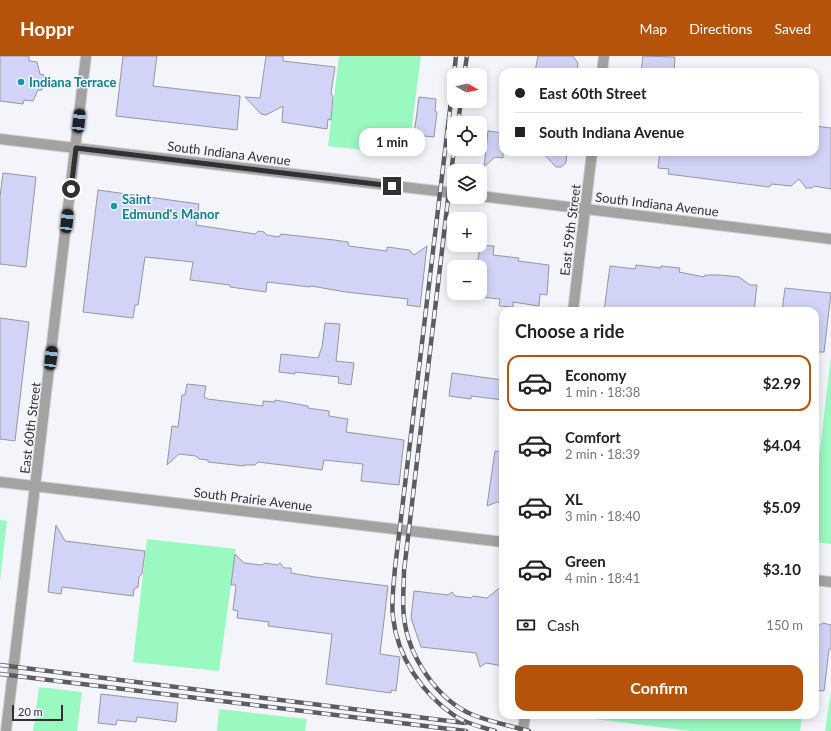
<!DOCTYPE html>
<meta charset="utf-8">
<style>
:root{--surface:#fff;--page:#f6f6f6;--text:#222;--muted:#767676;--line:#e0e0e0;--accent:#b45309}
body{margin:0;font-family:Lato,sans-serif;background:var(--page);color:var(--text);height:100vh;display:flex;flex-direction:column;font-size:15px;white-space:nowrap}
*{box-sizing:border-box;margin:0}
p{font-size:13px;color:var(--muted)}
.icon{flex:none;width:22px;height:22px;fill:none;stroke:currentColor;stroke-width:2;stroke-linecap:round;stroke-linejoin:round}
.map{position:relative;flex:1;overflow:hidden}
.panel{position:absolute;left:499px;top:251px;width:320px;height:412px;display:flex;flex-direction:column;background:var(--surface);border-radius:12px;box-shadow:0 2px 10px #0003}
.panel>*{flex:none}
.banner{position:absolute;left:499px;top:12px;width:320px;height:88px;border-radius:12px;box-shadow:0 2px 10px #0003;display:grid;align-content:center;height:88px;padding:0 16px;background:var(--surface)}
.needle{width:26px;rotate:98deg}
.controls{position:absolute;left:447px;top:12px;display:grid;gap:8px}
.controls a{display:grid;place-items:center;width:40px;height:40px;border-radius:8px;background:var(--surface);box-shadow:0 2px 10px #0003;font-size:20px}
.scale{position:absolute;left:12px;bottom:10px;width:51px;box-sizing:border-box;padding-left:4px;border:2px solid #313133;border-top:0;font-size:11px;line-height:14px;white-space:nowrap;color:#313133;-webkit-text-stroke:3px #f4f5fa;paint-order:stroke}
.end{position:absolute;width:18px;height:18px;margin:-9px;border:5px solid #313133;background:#fff;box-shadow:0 0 0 2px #fff}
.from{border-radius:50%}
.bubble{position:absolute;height:28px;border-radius:12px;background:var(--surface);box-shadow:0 2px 10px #0003;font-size:13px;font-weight:700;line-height:28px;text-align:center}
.car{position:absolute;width:12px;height:24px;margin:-12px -6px;border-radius:5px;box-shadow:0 0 3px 1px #0007;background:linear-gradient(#222 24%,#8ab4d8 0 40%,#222 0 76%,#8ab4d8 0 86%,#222 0)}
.banner b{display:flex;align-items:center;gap:14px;height:38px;font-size:15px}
.banner b+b{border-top:1px solid var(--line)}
.banner i{width:10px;height:10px;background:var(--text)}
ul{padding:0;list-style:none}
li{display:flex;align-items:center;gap:12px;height:56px;margin:0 8px 6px;padding:0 8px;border:2px solid transparent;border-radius:12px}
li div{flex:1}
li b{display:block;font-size:15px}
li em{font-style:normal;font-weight:700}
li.on{border-color:var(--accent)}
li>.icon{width:36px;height:36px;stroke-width:1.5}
h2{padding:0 16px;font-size:18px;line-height:48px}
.pay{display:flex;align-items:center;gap:10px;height:44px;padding:0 16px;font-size:15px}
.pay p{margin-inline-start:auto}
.button{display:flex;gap:8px;margin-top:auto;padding:8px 16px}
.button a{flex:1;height:46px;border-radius:12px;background:var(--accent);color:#fff;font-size:16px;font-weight:700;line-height:46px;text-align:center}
header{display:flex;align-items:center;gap:24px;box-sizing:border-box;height:56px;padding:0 20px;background:var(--accent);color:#fff}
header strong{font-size:19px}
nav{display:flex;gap:22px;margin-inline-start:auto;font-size:14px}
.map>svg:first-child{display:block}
</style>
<header>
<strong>Hoppr</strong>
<nav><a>Map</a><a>Directions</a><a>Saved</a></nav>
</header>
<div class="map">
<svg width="831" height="675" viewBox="0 0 831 675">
<rect width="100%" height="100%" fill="#f4f5fa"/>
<path fill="#9af8c1" d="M339,0h82l-13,99 -80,-9z
M831,299v189l-16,-2v-49z
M0,464l7,1 -7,60z
M147,483l89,10 -17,122 -86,-9z
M39,631l43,5 -5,39h-44z
M831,635v40h-6z
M219,653l88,10 -2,12h-88z
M563,659h239l-2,16h-110z"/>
<path fill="#d1d4f7" stroke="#96969b" d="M0,0h29v5l8,1 3,12 4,1 -2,15h-4l-5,11 -9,-1 -1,4 -23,-3z
M123,0h34l-4,30 87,10 -3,34 -121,-14z
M266,0h17v5l52,6 -4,26 2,4 -2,23 -3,-1 -1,10 -45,-7 1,-16 -17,9 -5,-1 -16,-17 15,1z
M538,0h35l5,7 -1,9h-42z
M643,0l32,1 -1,15h-33z
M419,41l17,2 -1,12 2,1 -3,25 -20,-2z
M815,70l16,2v61l-17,-3 -2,2h-6l-7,-9 -8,7 -19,-2 -3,3 -101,-13 1,-5 -11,-1 2,-16h155z
M488,75l15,2v25l-8,-1 -11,10z
M542,96h25l-1,11 -5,4h-5z
M3,117l33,4 -10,90 -26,-3v-67z
M98,134l101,14 -3,21 59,9 3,-3 6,1 3,3 12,2 2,-3 53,6 14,2 1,4 38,5v-4l8,1 14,2 5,5 13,-9 -7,61 -13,-2 1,-6 -62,-7 -35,-6 -1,1 -43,-5 -1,10 -36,-5v-2l-40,-5 3,-18 -48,-5 -7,48h-3l-2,13 -50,-6z
M480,189l14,1 -1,9 26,3 -1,3 31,4 -2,30 -7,-1 -1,12 -26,-4v5l-14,-1 1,-7 -20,-2v-30h-3z
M636,209l25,3v-2l19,2 -1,4 25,5 1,-2h16l18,2 11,8h7l-3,26h-150l6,-45 25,3z
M785,232l46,5 -7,59h-9v-41h-33z
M0,262l29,4 -14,119 -15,-2z
M325,267l15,1 -4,37 18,2 -3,22 -13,-2 1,-6 -44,-5v2l-16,-2 2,-18 37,4 4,-11z
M452,317l51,7v20l-32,-4v3l-22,-3z
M187,328l19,2 -2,11 4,2 55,7v-5l12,1v-2l33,6v2l21,3v5l19,3 -2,13 58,8 -5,45 -38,-4 2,-17 -39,-4 -2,10 -64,-8 -3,3h-11v1l-36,-4v-2l-9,-1 -3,-3 -17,-2 -12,11 5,-39 6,1 4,-32h3z
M495,395l8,1v51l-6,-1 -10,4z
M56,469l9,16 80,10 -3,23 -3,3 -1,10 -4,2 -1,7 -71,-9 -1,7 -13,-2z
M235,498l9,9 18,2 3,-2 12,2 3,-2 4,5h7v5l24,4 73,9 -8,68 20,3 -4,34 -5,-1v3l-65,-9 6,-50 -64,-8 1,-4 -32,-4 1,-7 -5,-1 3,-25h-5z
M503,529v81l-17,-3 -6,4 -4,-14 -55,-6 -10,-29 3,-27 34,4 4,-3 3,4 16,2 2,-2 14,2z
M823,567l8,2v24h-2l-5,42 -9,-1v-55l1,-7z
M101,638l77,9 -2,19 -39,-5 -1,5 -19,-2 -1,5 -18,-2z"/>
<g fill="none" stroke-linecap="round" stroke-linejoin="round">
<defs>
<path id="minor" d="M602,16l2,-16
M0,83l454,54
M480,140l351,43
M573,255l19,-159
M0,426l503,60
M815,524l16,2
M6,675l80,-675
M523,675l2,-16"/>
</defs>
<use href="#minor" stroke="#d1d2d6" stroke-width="12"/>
<use href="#minor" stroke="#a4a3a1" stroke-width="10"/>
<defs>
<path id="rail" d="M454,19l2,-19
M464,19l3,-19
M454,20l-59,492c-1,14 -4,35 -2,49 4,39 29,77 62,99 12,8 26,11 40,15
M458,67l3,-22
M454,93l-50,422c0,15 -2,31 0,46 4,39 33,83 69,98 18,7 38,11 56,16
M0,609l465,58
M0,618l466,57"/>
</defs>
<use href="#rail" stroke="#5c5d5f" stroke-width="4.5"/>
<use href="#rail" stroke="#f4f5fa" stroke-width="3" stroke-dasharray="9" stroke-linecap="butt"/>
</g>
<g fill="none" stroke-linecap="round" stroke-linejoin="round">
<path stroke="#313133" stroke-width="5" d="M71,133l5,-41 316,38"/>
</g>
<g fill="#0f9aa8" stroke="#f4f5fa" stroke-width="1.5">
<circle cx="21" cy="26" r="4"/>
<circle cx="114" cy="150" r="4"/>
</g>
<g text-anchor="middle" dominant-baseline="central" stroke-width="3" stroke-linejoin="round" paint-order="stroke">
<g font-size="13" font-weight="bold" fill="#0d838f" stroke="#f4f5fa" text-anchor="start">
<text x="29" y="26">Indiana Terrace</text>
<text x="122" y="143">Saint<tspan x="122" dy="15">Edmund's Manor</tspan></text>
</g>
<g font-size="13" fill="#313133" stroke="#f4f5fa">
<text transform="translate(229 97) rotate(7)">South Indiana Avenue</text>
<text transform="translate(657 148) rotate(7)">South Indiana Avenue</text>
<text transform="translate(570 174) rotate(-83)">East 59th Street</text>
<text transform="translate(30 372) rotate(-83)">East 60th Street</text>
<text transform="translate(253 443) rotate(7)">South Prairie Avenue</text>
</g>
</g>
</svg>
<div class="controls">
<a><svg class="needle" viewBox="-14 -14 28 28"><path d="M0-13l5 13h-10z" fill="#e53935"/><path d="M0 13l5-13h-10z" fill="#767676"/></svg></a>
<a><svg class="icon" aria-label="locate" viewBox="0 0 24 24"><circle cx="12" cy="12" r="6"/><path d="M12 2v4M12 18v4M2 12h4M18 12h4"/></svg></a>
<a><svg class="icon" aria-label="layers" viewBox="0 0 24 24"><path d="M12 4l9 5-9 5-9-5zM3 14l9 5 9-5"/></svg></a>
<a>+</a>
<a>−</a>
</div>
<div class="scale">20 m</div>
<i class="end from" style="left:71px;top:133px"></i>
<i class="end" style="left:392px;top:130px"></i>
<div class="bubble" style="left:359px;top:72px;width:66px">1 min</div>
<i class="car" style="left:79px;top:65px;rotate:6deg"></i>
<i class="car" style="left:67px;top:165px;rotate:6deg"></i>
<i class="car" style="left:51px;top:302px;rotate:7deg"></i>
<div class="banner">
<b><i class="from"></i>East 60th Street</b>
<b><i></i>South Indiana Avenue</b>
</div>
<section class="panel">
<h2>Choose a ride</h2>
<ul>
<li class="on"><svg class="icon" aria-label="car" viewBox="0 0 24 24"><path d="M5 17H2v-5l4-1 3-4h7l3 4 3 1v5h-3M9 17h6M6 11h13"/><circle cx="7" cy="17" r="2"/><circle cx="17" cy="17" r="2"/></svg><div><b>Economy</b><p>1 min · 18:38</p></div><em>$2.99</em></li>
<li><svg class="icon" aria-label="car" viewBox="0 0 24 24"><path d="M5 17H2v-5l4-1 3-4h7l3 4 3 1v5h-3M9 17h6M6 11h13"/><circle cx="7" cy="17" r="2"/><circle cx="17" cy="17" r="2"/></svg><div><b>Comfort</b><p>2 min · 18:39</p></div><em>$4.04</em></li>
<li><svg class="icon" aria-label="car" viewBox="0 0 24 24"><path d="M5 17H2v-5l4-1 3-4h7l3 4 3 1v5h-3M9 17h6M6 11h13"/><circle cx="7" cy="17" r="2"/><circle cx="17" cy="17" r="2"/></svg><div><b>XL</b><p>3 min · 18:40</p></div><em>$5.09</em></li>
<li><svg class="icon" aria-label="car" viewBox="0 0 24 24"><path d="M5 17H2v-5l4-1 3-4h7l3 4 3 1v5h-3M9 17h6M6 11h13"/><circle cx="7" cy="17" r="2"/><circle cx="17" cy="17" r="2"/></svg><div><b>Green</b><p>4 min · 18:41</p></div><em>$3.10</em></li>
</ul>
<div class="pay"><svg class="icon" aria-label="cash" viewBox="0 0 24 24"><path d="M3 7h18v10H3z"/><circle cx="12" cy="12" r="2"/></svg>Cash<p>150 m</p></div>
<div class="button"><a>Confirm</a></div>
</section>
</div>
